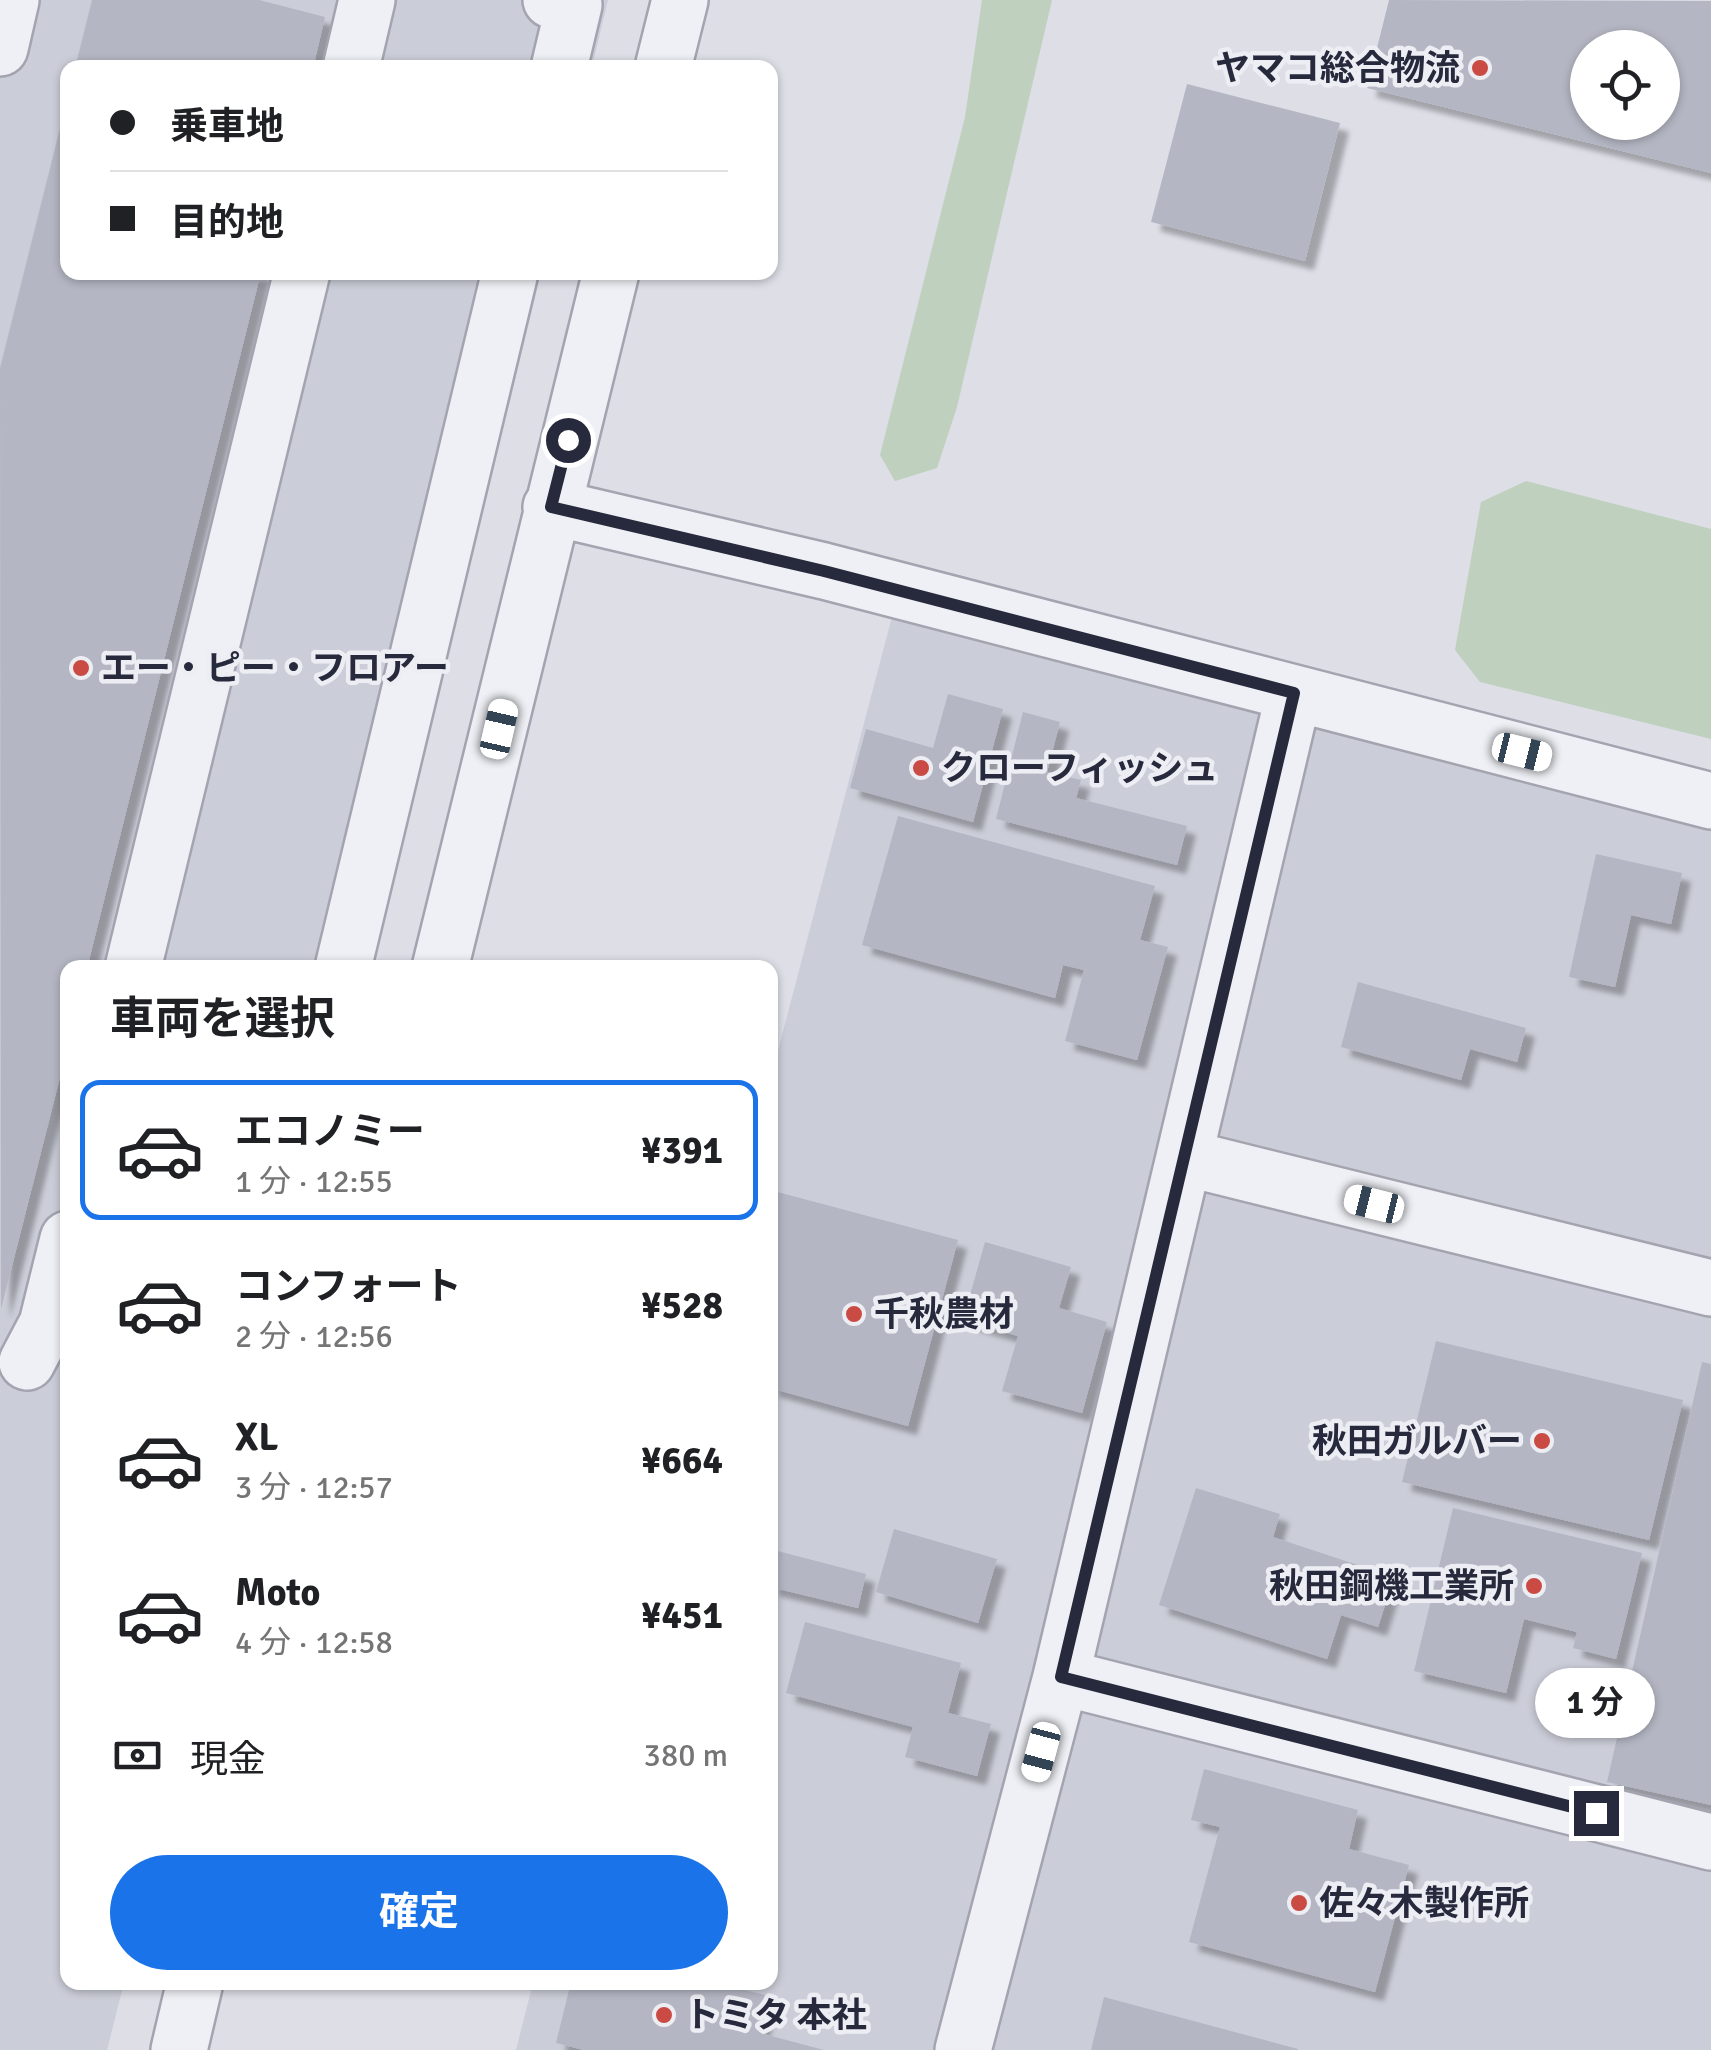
<!DOCTYPE html>
<html lang="ja">
<meta charset="utf-8">
<style>
:root{--surface:#fff;--page:#f2f2f2;--text:#202124;--muted:#757577;--line:#e0e0e0;--accent:#1a73e8}
body{margin:0;font-family:Signika,"Noto Sans JP",sans-serif;background:var(--page);color:var(--text);height:100vh;display:flex;flex-direction:column;font-size:38px;white-space:nowrap}
*{box-sizing:border-box;margin:0}
p{font-size:32px;color:var(--muted)}
.icon{flex:none;width:55px;height:55px;fill:none;stroke:currentColor;stroke-width:2;stroke-linecap:round;stroke-linejoin:round}
.map{position:relative;flex:1;overflow:hidden}
.details{position:absolute;left:60px;top:960px;width:718px;height:1030px;display:flex;flex-direction:column;background:var(--surface);border-radius:20px;box-shadow:0 2px 8px #0004}
.details>*{flex:none}
.hud{position:absolute;left:60px;top:60px;width:718px;height:220px;border-radius:20px;box-shadow:0 2px 8px #0004;display:grid;align-content:center;height:220px;padding:0 50px;background:var(--surface)}
.fabs{position:absolute;left:1570px;top:30px;display:grid;gap:20px}
.fabs a{display:grid;place-items:center;width:110px;height:110px;border-radius:50%;background:var(--surface);box-shadow:0 2px 8px #0004;font-size:50px}
.end{position:absolute;width:45px;height:45px;margin:-22px;border:12px solid #272a3c;background:#fff;box-shadow:0 0 0 5px #fff}
.from{border-radius:50%}
.bubble{position:absolute;height:70px;border-radius:35px;background:var(--surface);box-shadow:0 2px 8px #0004;font-size:32px;font-weight:700;line-height:70px;text-align:center}
.car{position:absolute;width:30px;height:60px;margin:-30px -15px;border-radius:12px;box-shadow:0 0 8px 2px #0007;background:linear-gradient(#fff 24%,#345 0 40%,#fff 0 76%,#345 0 86%,#fff 0)}
.hud b{display:flex;align-items:center;gap:35px;height:95px;font-size:38px}
.hud b+b{border-top:2px solid var(--line)}
.hud i{width:25px;height:25px;background:var(--text)}
ul{padding:0;list-style:none}
li{display:flex;align-items:center;gap:30px;height:140px;margin:0 20px 15px;padding:0 30px;border:5px solid transparent;border-radius:20px}
li div{flex:1}
li b{display:block;font-size:38px}
li em{font-style:normal;font-weight:700}
li.on{border-color:var(--accent)}
li>.icon{width:90px;height:90px;stroke-width:1.5}
h2{padding:0 50px;font-size:45px;line-height:120px}
.pay{display:flex;align-items:center;gap:25px;height:110px;padding:0 50px;font-size:38px}
.pay p{margin-inline-start:auto}
.action{display:flex;gap:20px;margin-top:auto;padding:20px 50px}
.action a{flex:1;height:115px;border-radius:60px;background:var(--accent);color:#fff;font-size:40px;font-weight:700;line-height:115px;text-align:center}
.map>svg:first-child{display:block}
</style>
<div class="map">
<svg width="1711" height="2050" viewBox="0 0 1711 2050">
<defs>
<filter id="shadow"><feDropShadow dx="9" dy="9" stdDeviation="2.5" flood-color="#0004"/></filter>
</defs>
<rect width="100%" height="100%" fill="#dddee6"/>
<path fill="#cbcdd8" d="M0,0h608l-16,67 -524,1v204l473,1 -169,694 -304,1v1014l56,1 -17,67h-107z
M894,609l817,208v1233h-1195l17,-67 237,-1v-901z"/>
<path fill="#bfd0be" d="M982,0h70l-95,407 -20,61 -42,13 -15,-26 85,-338z
M1526,481l185,48v210l-231,-57 -25,-32 26,-148z"/>
<path fill="#b4b7c3" fill-rule="evenodd" filter="url(#shadow)" d="M92,0h167l66,17 -12,51h-238z
M1389,0l322,1v172l-344,-85zM1588,48h74v74h-74z
M1187,84l153,39 -35,138 -154,-39z
M66,104l2,168h193l-174,696h-19v78l-67,263 -1,-941z
M948,694l55,15 -30,113 -123,-34 16,-59 67,19z
M1023,712l37,10 -13,50 34,8 -5,18 111,28 -10,39 -181,-46z
M898,816l257,70 -15,54 28,7 -31,113 -72,-19 19,-71 -21,-5 -8,33 -193,-53z
M1596,854l86,19 -11,51 -40,-9 -16,72 -46,-10z
M1358,982l168,46 -9,34 -47,-13 -9,31 -120,-33z
M770,1190l188,50 -50,186 -138,-38z
M985,1242l86,25 -12,41 48,14 -25,91 -80,-22 16,-55 -55,-16z
M1436,1341l247,59 -34,140 -247,-58z
M1702,1362l9,2v441l-104,-23z
M1196,1488l84,26 -7,23 121,40 -16,50 -37,-12 -14,44 -168,-54z
M1453,1508l189,45 -26,106 -43,-11 4,-16 -53,-13 -18,74 -92,-22z
M894,1529l103,30 -19,64 -102,-31z
M770,1549l96,25 -8,34 -88,-21z
M805,1622l156,41 -13,50 43,11 -14,52 -72,-19 8,-30 -127,-34z
M1204,1769l154,41 -9,39 60,16 -34,127 -186,-50 31,-115 -29,-7z
M571,1982h141l57,14 -9,37 64,17h-240l-28,-7z
M1104,1997l194,52v1h-207z"/>
<g fill="none" stroke-linecap="round" stroke-linejoin="round">
<defs>
<path id="minor" d="M551,0l23,5 -15,63
M0,48l11,-48
M351,68l16,-68
M663,68l17,-68
M551,507l273,64 887,230
M133,968l169,-696
M343,968l167,-696
M440,968l171,-696
M1186,1158l525,130
M27,1362l20,-38 21,-85
M1061,1677l650,165
M179,2050l16,-68
M963,2050l98,-373 233,-984"/>
</defs>
<use href="#minor" stroke="#a3a4b0" stroke-width="60"/>
<use href="#minor" stroke="#eff0f5" stroke-width="55"/>
</g>
<g fill="none" stroke-linecap="round" stroke-linejoin="round">
<path stroke="#272a3c" stroke-width="12" d="M568,440l-17,67 273,64 470,122 -233,984 535,136"/>
</g>
<g fill="#ca4b43" stroke="#eceef4" stroke-width="4">
<circle cx="1480" cy="68" r="10"/>
<circle cx="81" cy="668" r="10"/>
<circle cx="921" cy="768" r="10"/>
<circle cx="854" cy="1314" r="10"/>
<circle cx="1542" cy="1441" r="10"/>
<circle cx="1534" cy="1586" r="10"/>
<circle cx="1299" cy="1903" r="10"/>
<circle cx="664" cy="2015" r="10"/>
</g>
<g text-anchor="middle" dominant-baseline="central" stroke-width="9" stroke-linejoin="round" paint-order="stroke">
<g font-size="35" font-weight="bold" fill="#272a3c" stroke="#eceef4" text-anchor="start">
<text x="1460" y="68" text-anchor="end">ヤマコ総合物流</text>
<text x="101" y="668">エー・ピー・フロアー</text>
<text x="941" y="768">クローフィッシュ</text>
<text x="874" y="1314">千秋農材</text>
<text x="1522" y="1441" text-anchor="end">秋田ガルバー</text>
<text x="1514" y="1586" text-anchor="end">秋田鋼機工業所</text>
<text x="1319" y="1903">佐々木製作所</text>
<text x="684" y="2015">トミタ 本社</text>
</g>
</g>
</svg>
<div class="fabs">
<a><svg class="icon" aria-label="locate" viewBox="0 0 24 24"><circle cx="12" cy="12" r="6"/><path d="M12 2v4M12 18v4M2 12h4M18 12h4"/></svg></a>
</div>
<i class="end from" style="left:568px;top:440px"></i>
<i class="end" style="left:1596px;top:1813px"></i>
<div class="bubble" style="left:1535px;top:1668px;width:120px">1 分</div>
<i class="car" style="left:499px;top:729px;rotate:13deg"></i>
<i class="car" style="left:1522px;top:752px;rotate:104deg"></i>
<i class="car" style="left:1374px;top:1204px;rotate:284deg"></i>
<i class="car" style="left:1041px;top:1752px;rotate:195deg"></i>
<div class="hud">
<b><i class="from"></i>乗車地</b>
<b><i></i>目的地</b>
</div>
<section class="details">
<h2>車両を選択</h2>
<ul>
<li class="on"><svg class="icon" aria-label="car" viewBox="0 0 24 24"><path d="M5 17H2v-5l4-1 3-4h7l3 4 3 1v5h-3M9 17h6M6 11h13"/><circle cx="7" cy="17" r="2"/><circle cx="17" cy="17" r="2"/></svg><div><b>エコノミー</b><p>1 分 · 12:55</p></div><em>¥391</em></li>
<li><svg class="icon" aria-label="car" viewBox="0 0 24 24"><path d="M5 17H2v-5l4-1 3-4h7l3 4 3 1v5h-3M9 17h6M6 11h13"/><circle cx="7" cy="17" r="2"/><circle cx="17" cy="17" r="2"/></svg><div><b>コンフォート</b><p>2 分 · 12:56</p></div><em>¥528</em></li>
<li><svg class="icon" aria-label="car" viewBox="0 0 24 24"><path d="M5 17H2v-5l4-1 3-4h7l3 4 3 1v5h-3M9 17h6M6 11h13"/><circle cx="7" cy="17" r="2"/><circle cx="17" cy="17" r="2"/></svg><div><b>XL</b><p>3 分 · 12:57</p></div><em>¥664</em></li>
<li><svg class="icon" aria-label="car" viewBox="0 0 24 24"><path d="M5 17H2v-5l4-1 3-4h7l3 4 3 1v5h-3M9 17h6M6 11h13"/><circle cx="7" cy="17" r="2"/><circle cx="17" cy="17" r="2"/></svg><div><b>Moto</b><p>4 分 · 12:58</p></div><em>¥451</em></li>
</ul>
<div class="pay"><svg class="icon" aria-label="cash" viewBox="0 0 24 24"><path d="M3 7h18v10H3z"/><circle cx="12" cy="12" r="2"/></svg>現金<p>380 m</p></div>
<div class="action"><a>確定</a></div>
</section>
</div>
